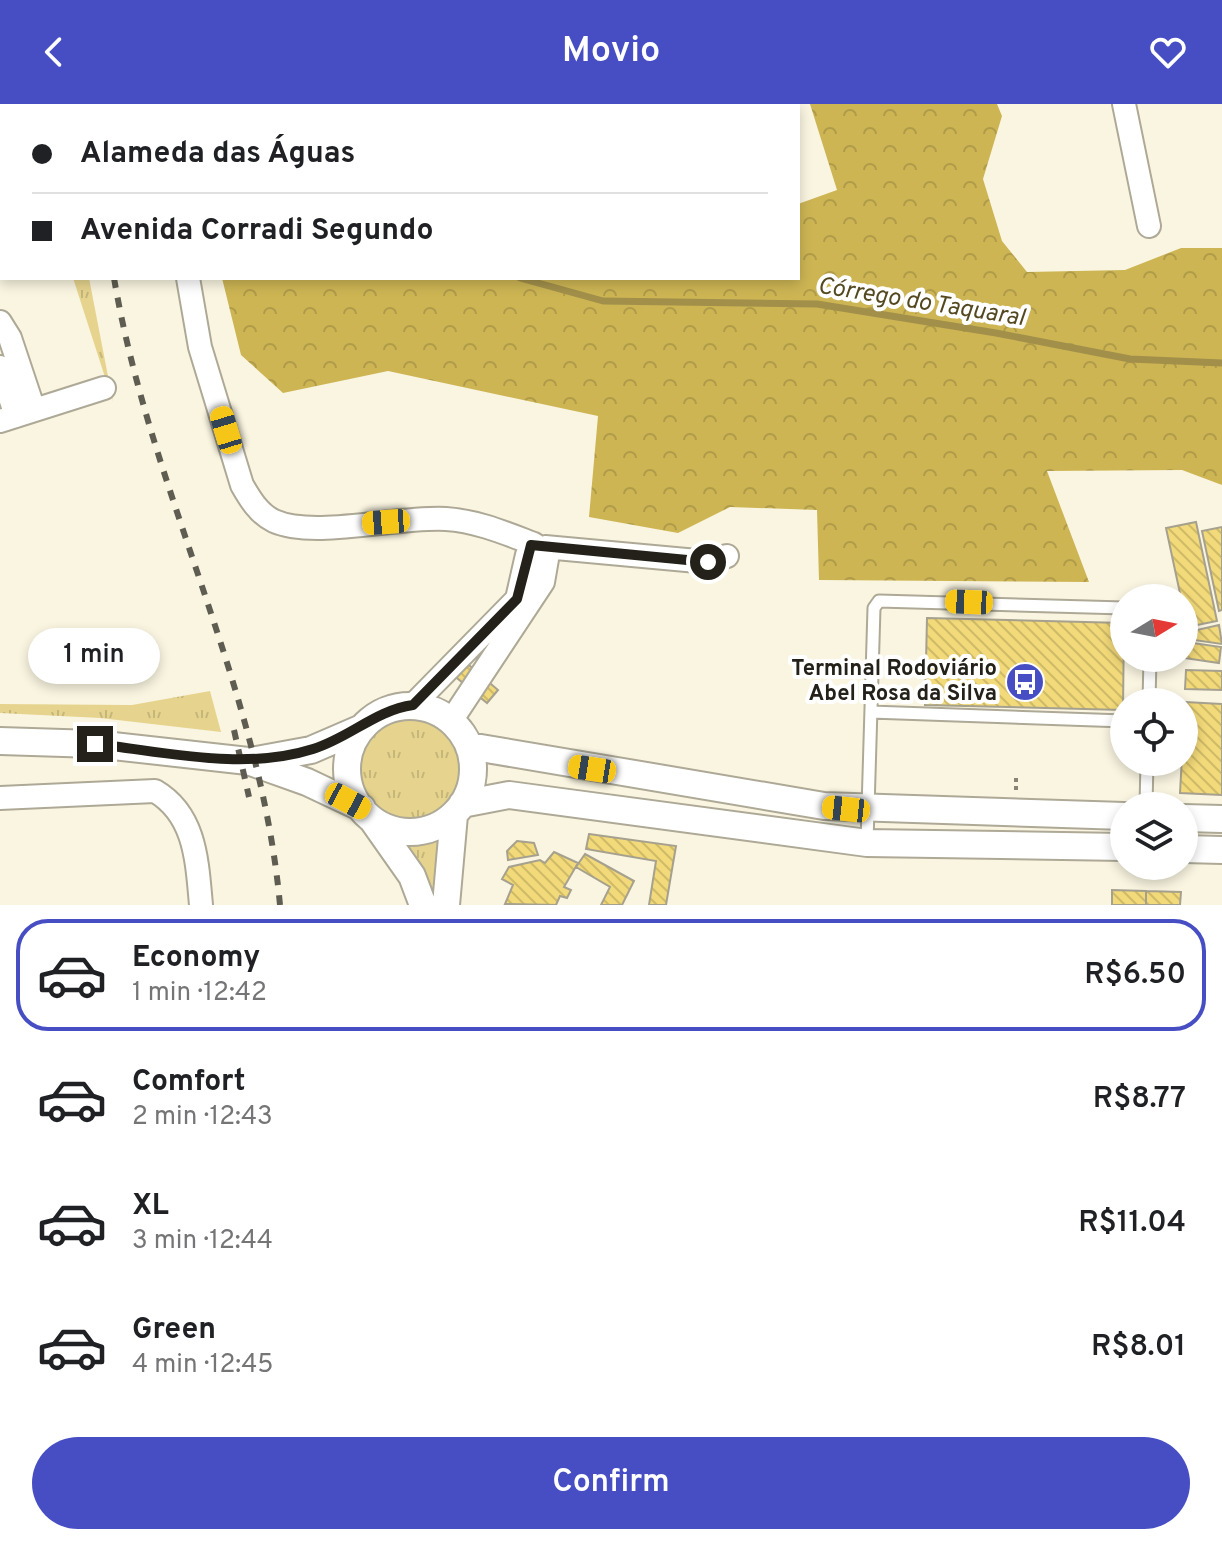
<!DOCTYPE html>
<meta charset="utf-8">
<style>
:root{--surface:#fff;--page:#f2f2f2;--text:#202124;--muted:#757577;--line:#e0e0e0;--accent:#474ec3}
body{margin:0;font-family:Overpass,sans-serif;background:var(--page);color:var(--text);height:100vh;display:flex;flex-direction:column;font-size:30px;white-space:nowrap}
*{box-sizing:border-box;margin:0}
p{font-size:26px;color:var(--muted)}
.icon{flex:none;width:44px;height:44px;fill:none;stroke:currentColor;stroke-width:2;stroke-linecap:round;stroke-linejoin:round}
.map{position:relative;height:801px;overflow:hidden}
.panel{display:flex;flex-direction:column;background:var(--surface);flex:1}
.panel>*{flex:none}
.hud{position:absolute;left:0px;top:0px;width:800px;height:176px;box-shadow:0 4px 12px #0003;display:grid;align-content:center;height:176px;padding:0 32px;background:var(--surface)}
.needle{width:52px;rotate:80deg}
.controls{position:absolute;left:1110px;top:480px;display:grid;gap:16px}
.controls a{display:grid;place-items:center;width:88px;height:88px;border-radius:50%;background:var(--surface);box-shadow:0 4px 12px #0003;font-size:40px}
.end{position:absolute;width:36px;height:36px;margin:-18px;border:10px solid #232119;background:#fff;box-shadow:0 0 0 4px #fff}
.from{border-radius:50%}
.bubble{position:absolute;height:56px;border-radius:28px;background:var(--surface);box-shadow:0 4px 12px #0003;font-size:26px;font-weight:600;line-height:56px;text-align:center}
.car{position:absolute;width:24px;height:48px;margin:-24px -12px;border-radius:10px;box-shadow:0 0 6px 2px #0007;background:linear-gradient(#f5c518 24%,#345 0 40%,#f5c518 0 76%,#345 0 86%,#f5c518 0)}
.hud b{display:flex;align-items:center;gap:28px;height:76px;font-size:30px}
.hud b+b{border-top:2px solid var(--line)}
.hud i{width:20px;height:20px;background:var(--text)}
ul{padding:14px 0 0;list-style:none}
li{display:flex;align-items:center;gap:24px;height:112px;margin:0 16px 12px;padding:0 16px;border:4px solid transparent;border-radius:32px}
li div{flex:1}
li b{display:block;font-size:30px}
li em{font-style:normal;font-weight:600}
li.current{border-color:var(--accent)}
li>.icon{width:72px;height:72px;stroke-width:1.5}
.action{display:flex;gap:16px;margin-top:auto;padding:16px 32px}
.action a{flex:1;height:92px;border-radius:48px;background:var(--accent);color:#fff;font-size:32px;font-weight:600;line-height:92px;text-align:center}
header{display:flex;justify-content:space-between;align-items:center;height:104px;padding:0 32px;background:var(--accent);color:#fff;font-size:36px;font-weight:600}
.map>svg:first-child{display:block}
</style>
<header><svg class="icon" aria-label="back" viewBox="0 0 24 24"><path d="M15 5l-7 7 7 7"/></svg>Movio<svg class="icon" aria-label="heart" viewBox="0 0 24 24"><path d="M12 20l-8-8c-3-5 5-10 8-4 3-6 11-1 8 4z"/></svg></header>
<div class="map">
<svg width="1222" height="801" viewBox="0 0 1222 801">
<defs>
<pattern id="grass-tufts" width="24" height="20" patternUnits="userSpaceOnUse" patternTransform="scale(2)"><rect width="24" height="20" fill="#e6d48e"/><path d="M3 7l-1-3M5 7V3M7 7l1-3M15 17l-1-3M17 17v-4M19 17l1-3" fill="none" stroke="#c5b67a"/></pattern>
<pattern id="forest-crowns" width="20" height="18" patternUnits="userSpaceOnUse" patternTransform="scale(2)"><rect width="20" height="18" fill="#cdb554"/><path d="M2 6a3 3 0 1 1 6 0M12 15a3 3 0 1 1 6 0" fill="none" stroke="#b09b49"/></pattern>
<pattern id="building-back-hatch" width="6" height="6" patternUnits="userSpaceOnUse" patternTransform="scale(2)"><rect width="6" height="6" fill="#f2d979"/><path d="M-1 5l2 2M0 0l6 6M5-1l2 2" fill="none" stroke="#cfba68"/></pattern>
</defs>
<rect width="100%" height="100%" fill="#faf5e1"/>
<path fill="url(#grass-tufts)" d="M73,174h16l24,124z
M210,587l11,41 -121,-14 -100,-5v-9l132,1z
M360 665a50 50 0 1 1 100 0a50 50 0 1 1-100 0Z
M442,728l-7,73 -33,-61z"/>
<path fill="url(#forest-crowns)" d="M810,0h187l5,12 -19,63 19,62 25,31 98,-2 56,-22h41v237l-40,-15 -135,1 42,111 -270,-2 -2,-70 -87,-3 -52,26 -89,-16 9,-101 -210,-45 -105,22 -42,-38 -19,-77h576v-74l39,-14z"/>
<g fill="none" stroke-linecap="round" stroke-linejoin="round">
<path stroke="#a2904a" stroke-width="7" d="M304,0l1,2
M520,174l83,23 214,3 179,29 134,26 92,4"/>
</g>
<path fill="url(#building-back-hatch)" stroke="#a6a18e" stroke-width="2" d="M1196,418l21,99 -30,6 -3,-29h-3l-15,-70z
M1222,423v83l-3,1 -17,-80z
M927,514l197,5 -1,87 -198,-5z
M1219,521l3,19 -35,-5 1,-7z
M1186,538l35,5 -2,16 -35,-5z
M462,555l36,31 -11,13 -36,-30z
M1186,566l36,1v19l-37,-1z
M1185,598l37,2v91l-42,-2z
M589,730l87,12 -10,59h-17l7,-44 -70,-12z
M517,737l17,2 4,12 -30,5 -1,-9z
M554,748l24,11 -14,24 7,3 -4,8 -7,-2 -4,9 -51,-1 8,-19 -11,-6 7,-12 31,-7 5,3z
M585,750l49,27 -12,24h-21l9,-18 -34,-20z
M1112,786l34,1v14h-34z
M1146,787l35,1 -1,13h-34z"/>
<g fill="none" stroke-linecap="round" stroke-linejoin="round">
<defs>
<path id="service" d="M1149,598l1,-44
M871,608l253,9
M1146,702l1,-44
M867,738l7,-234 5,-7 245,7"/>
<path id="minor" d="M429,0l6,2
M1124,0l25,122
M216,2l2,-2
M612,2v-2
M188,174l12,69 42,138c8,14 17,29 32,36 40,18 124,-5 172,-2 31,2 59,14 88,25
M0,218l10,16 24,72
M0,263l16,49
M0,317l104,-33
M545,443l163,15 19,-6
M413,601l104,-106 10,-44
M451,617l92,-139 4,-23
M0,694l155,-7c41,24 42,71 46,114"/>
<path id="tertiary" d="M347 665a63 63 0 1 1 126 0a63 63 0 1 1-126 0Z
M0,637l95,3 153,17 59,21 55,26
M469,642l355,60 300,10
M251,657l60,-11 51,-22
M462,700l47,-9 358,48 257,4
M1184,714l38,1
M374,718l38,54 11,29
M1184,745l38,1
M446,801l8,-90"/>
</defs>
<use href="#service" stroke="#ada996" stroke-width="15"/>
<use href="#minor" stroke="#ada996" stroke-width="26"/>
<use href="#tertiary" stroke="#ada996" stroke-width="30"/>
<path stroke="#878376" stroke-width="4" stroke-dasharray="4 4" stroke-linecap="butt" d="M1016,686v-14"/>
<use href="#service" stroke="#fff" stroke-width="11"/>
<use href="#minor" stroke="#fff" stroke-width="22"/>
<use href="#tertiary" stroke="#fff" stroke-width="26"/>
<path stroke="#5f5d51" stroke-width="6" stroke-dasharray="10 10" stroke-linecap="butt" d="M107,2v-2
M114,174c36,213 146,408 166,627
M234,626l15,67"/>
</g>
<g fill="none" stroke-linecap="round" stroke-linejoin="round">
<path stroke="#232119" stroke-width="10" d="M95,640c72,8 148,27 218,5 36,-11 63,-39 100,-44l104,-106 14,-54 177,17"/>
</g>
<defs>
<symbol id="bus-disc" viewBox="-11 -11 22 22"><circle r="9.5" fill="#474ec3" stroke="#fff"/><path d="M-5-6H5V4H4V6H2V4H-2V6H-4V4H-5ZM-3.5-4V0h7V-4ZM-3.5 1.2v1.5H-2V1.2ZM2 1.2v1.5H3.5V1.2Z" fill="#fff"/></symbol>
</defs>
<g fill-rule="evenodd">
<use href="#bus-disc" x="1003" y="556" width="44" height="44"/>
</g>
<g text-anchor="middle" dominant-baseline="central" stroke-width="8" stroke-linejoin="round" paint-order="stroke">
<g font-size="22" font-weight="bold" fill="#232119" stroke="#fff" text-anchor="end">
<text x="997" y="565">Terminal Rodoviário<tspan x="997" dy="25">Abel Rosa da Silva</tspan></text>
</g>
<g font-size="24" font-style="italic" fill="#534820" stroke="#fff">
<text transform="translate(921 199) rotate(9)">Córrego do Taquaral</text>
</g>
</g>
</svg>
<div class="controls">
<a><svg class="needle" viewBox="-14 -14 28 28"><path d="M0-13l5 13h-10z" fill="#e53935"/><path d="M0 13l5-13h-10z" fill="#757577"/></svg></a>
<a><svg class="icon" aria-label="locate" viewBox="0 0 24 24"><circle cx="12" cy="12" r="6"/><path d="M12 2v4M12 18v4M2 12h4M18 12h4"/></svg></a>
<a><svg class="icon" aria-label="layers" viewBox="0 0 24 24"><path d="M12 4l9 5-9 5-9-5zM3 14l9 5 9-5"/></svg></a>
</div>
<i class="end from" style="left:708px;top:458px"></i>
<i class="end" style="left:95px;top:640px"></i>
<div class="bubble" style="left:28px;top:524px;width:132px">1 min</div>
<i class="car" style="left:226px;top:326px;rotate:343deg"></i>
<i class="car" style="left:386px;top:418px;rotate:266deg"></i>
<i class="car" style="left:969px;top:498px;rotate:272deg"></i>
<i class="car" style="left:592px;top:665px;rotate:279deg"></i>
<i class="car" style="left:348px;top:697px;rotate:118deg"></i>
<i class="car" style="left:846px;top:705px;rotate:276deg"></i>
<div class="hud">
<b><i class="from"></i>Alameda das Águas</b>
<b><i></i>Avenida Corradi Segundo</b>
</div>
</div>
<section class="panel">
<ul>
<li class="current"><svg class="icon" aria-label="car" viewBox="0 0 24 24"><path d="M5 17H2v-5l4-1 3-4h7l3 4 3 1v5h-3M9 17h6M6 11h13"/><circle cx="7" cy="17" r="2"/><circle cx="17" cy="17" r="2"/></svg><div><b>Economy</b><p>1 min · 12:42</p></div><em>R$6.50</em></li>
<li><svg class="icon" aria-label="car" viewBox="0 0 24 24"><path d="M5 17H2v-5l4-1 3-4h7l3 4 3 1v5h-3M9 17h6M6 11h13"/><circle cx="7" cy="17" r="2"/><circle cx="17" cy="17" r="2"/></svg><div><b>Comfort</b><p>2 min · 12:43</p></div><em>R$8.77</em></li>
<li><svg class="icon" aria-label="car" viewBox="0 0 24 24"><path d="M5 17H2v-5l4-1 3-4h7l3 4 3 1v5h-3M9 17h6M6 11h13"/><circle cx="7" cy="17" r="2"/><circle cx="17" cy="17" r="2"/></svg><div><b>XL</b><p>3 min · 12:44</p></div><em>R$11.04</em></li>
<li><svg class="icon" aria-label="car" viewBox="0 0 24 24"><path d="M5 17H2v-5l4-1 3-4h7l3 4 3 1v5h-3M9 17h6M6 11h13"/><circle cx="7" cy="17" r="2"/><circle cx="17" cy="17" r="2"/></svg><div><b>Green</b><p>4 min · 12:45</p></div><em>R$8.01</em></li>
</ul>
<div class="action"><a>Confirm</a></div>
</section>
